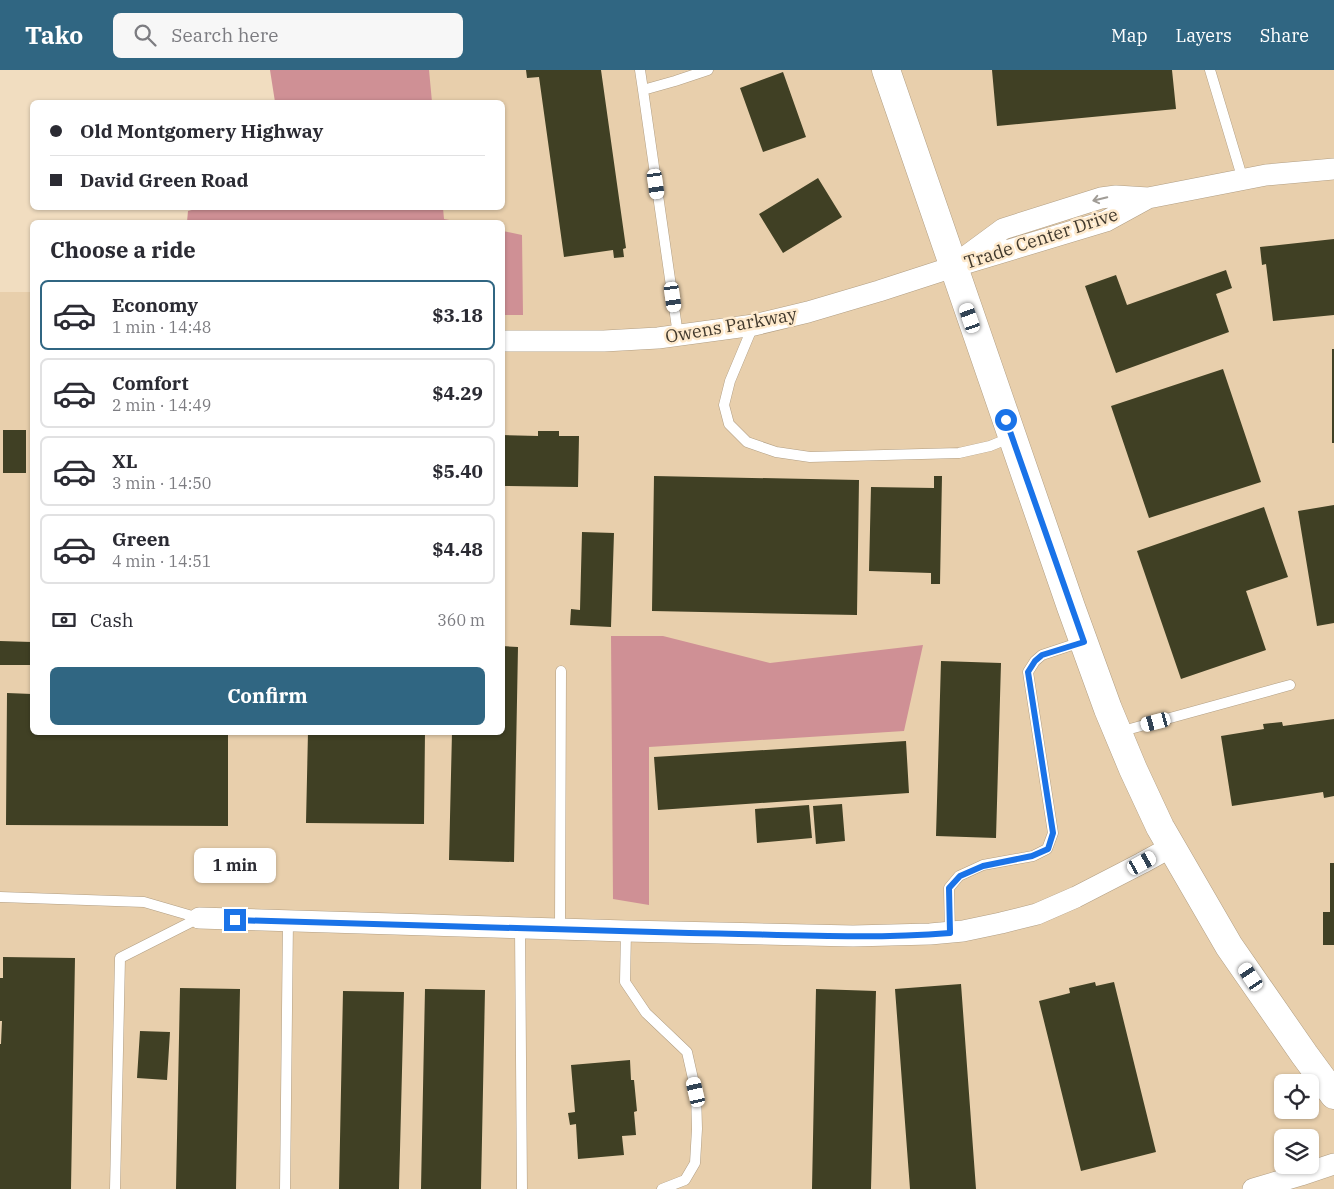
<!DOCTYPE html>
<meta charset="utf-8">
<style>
:root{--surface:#fff;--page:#f7f7f7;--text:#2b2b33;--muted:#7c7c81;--line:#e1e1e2;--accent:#306682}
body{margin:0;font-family:"IBM Plex Serif",serif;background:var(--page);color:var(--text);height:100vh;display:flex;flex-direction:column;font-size:19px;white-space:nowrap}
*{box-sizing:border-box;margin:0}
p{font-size:16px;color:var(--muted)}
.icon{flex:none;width:28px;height:28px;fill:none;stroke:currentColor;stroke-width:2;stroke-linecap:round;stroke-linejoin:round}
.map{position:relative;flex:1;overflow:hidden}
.side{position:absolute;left:30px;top:150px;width:475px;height:515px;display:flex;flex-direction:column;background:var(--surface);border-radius:8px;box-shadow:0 1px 4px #0004}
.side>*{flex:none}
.guide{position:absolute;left:30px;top:30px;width:475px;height:110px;border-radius:8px;box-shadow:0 1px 4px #0004;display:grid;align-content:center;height:110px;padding:0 20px;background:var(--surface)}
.fabs{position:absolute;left:1274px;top:1004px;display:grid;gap:10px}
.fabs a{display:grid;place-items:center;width:45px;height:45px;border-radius:8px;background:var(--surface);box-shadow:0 1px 4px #0004;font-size:25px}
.end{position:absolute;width:22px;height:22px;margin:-11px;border:6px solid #1a73e8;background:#fff;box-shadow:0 0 0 2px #fff}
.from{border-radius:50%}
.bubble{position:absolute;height:35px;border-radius:8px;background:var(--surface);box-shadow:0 1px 4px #0004;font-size:16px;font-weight:800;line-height:35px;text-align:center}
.car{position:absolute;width:15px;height:30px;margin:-15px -8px;border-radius:6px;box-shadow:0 0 4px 1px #0007;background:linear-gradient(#fff 24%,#345 0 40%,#fff 0 76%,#345 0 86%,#fff 0)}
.guide b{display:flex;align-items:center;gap:18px;height:48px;font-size:19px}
.guide b+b{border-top:1px solid var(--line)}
.guide i{width:12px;height:12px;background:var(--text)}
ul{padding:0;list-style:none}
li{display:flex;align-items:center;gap:15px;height:70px;margin:0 10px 8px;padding:0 10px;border:2px solid var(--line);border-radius:8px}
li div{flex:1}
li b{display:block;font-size:19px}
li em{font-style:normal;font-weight:800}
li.current{border-color:var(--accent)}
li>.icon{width:45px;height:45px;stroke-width:1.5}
h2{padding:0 20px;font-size:22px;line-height:60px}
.pay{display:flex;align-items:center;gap:12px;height:55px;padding:0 20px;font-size:19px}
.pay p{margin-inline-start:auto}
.primary-button{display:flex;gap:10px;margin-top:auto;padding:10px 20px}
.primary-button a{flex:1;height:58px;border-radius:8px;background:var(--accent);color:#fff;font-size:20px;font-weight:800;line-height:58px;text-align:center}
header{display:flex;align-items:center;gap:30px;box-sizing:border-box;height:70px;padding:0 25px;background:var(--accent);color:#fff}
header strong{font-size:24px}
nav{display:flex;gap:28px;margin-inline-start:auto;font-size:18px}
.search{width:350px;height:45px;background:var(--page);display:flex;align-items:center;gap:12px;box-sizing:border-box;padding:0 18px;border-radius:8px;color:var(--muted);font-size:19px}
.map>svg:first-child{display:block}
</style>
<header>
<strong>Tako</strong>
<div class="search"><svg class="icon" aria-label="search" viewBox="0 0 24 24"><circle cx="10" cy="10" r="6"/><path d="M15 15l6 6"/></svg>Search here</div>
<nav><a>Map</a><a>Layers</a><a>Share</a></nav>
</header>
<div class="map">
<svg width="1334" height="1119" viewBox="0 0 1334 1119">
<rect width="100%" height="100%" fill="#f1ddc0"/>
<path fill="#e8cfac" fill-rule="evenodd" d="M381,0h953v1119h-1334v-897h32v440h470v-510h-101l-2,-14h103v-106h-117zM1282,1012h28v28h-28zM1282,1068h28v27h-28z"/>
<path fill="#cf9095" d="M270,0h159l3,32h-157z
M199,138h244l1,11 16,3h-273l1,-11z
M503,161l19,4 1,80h-20z
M611,566h52l107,27 153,-18 -19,86 -255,16v158l-36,-6z"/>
<path fill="#404024" d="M526,0h75l25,178 -3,1 1,8 -10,1 -1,-8 -49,7 -25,-180 -12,1z
M992,0h180l4,39 -179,17z
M783,2l23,65 -43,15 -23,-64z
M818,108l24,39 -59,36 -24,-39z
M1334,169v76l-61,6 -7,-57 -4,1 -2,-18z
M1226,200l6,18 -16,6 13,38 -113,41 -31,-87 31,-11 11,30z
M1332,279h2v94h-2z
M1223,299l38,113 -112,36 -38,-112z
M3,360h23v43h-23z
M538,361h21v5h20l-1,51 -76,-1v-51l36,1z
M654,406l205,4 -2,135 -205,-4z
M934,406h8l-2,108h-9v-11l-62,-2 2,-84 63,1z
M1334,435v118l-17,3 -19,-115z
M1264,437l24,70 -42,14 20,59 -85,29 -44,-128z
M582,462l32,1 -3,94 -41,-2 1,-16 9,1z
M0,571l32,1v23h-32z
M502,576l16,1 -4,215 -65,-2 3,-128h50z
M941,591l60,2 -5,175 -60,-2z
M7,623l25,1v38h196v94l-222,-1z
M1334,649v77l-10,2 -1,-6 -91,14 -11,-70 43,-7 -1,-5 19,-2 1,4z
M308,662h117l-1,92 -118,-1z
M906,671l3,52 -251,17 -4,-53z
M842,734l3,37 -29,3 -3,-38z
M809,735l3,33 -55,5 -2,-34z
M1330,793h4v82h-11v-33h7z
M3,887l72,1 -4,231h-71v-145h1l1,-23h-2v-43h3z
M1095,912l1,4 18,-4 42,170 -75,19 -42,-170 31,-8 -1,-5z
M961,914l15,205h-66l-15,-200z
M180,918l60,1 -4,200h-60z
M425,919l60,1 -4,199h-60z
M816,919l60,2 -5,198h-59z
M343,921l61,1 -5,197h-60z
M140,961l30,1 -3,48 -30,-2z
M630,990l1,20h3l3,31 -3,1 2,23 -14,1 2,19 -46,4 -2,-35 -6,1 -2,-12 7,-1 -4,-47z"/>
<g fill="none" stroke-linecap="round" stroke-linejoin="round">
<defs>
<path id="lane" d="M640,0l3,20
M1210,0l33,110
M753,256l-23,55 -6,24 5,19 18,18 29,10 34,5 149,-4 31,-7 22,-9
M678,265l-35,-245 32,-9 33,-11
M1119,662l171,-47
M0,827l144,5 55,16
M520,858l2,261
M560,859l1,-258
M626,861l-1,51 21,31 41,39 9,40 1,37 -2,34 -10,17 -23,9
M950,863l-1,-45 10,-12 24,-11 50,-9 14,-7 6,-16 -25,-161 7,-11 7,-6 39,-13
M115,1119l5,-231 79,-40
M285,1119l3,-268"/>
<path id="street" d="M965,187l38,-28 98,-31 15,-2 32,2
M502,271h102l54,-3 96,-13 54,-13 71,-21 74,-24 153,-46 42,-23 118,-23 68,-6
M199,848l427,13 227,5 77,-2 33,-3 38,-8 36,-9 39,-17 66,-34 29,-16
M1253,1119l48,-14 33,-11"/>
<path id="secondary" d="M886,0l185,537 37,102 25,60 27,58 69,119 75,108 30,41"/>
</defs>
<use href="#lane" stroke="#b19e83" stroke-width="11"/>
<use href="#street" stroke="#b19e83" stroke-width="22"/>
<use href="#secondary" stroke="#b19e83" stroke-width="29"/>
<use href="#lane" stroke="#fff" stroke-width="10"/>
<use href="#street" stroke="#fff" stroke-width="21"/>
<use href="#secondary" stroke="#fff" stroke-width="28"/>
</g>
<defs><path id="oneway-shaft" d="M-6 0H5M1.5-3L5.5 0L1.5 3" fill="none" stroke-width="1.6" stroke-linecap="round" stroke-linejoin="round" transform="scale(1.25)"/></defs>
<use stroke="#a09c96" href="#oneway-shaft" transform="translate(1100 129) rotate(166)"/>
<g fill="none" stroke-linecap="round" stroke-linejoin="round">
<path stroke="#1a73e8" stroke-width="6" d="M235,850c151,5 302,9 454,13 87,1 174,7 261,0l-1,-45 11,-12 23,-10 49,-10 16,-7 5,-16 -25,-161 7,-11 7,-6 42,-13 -78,-222"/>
</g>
<g text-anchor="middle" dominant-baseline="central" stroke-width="5" stroke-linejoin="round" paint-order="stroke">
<g font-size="18" fill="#41392d" stroke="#feeacd">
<text transform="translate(1041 168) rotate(-18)">Trade Center Drive</text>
<text transform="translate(731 255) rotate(-10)">Owens Parkway</text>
</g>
</g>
</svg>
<div class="fabs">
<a><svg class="icon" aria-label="locate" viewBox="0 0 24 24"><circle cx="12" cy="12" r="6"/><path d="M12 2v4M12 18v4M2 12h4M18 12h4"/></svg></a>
<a><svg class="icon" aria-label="layers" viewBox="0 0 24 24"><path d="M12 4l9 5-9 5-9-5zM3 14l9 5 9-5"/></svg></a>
</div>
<i class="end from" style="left:1006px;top:350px"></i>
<i class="end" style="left:235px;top:850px"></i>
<div class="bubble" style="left:194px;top:778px;width:82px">1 min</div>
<i class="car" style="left:656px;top:114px;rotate:172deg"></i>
<i class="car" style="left:673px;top:227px;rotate:172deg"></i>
<i class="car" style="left:970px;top:248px;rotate:341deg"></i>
<i class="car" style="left:1156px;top:652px;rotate:255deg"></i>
<i class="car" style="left:1142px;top:793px;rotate:61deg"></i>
<i class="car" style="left:1251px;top:907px;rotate:326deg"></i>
<i class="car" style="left:696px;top:1022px;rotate:347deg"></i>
<div class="guide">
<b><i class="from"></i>Old Montgomery Highway</b>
<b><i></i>David Green Road</b>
</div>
<section class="side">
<h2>Choose a ride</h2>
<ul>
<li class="current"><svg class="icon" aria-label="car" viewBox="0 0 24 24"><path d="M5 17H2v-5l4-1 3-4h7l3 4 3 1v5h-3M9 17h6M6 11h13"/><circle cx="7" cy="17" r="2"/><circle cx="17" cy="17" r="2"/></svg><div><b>Economy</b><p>1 min · 14:48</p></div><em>$3.18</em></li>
<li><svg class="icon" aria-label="car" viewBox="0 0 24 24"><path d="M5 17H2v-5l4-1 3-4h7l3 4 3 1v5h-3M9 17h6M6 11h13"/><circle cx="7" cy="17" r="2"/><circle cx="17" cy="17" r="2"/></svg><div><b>Comfort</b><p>2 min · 14:49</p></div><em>$4.29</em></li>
<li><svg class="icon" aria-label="car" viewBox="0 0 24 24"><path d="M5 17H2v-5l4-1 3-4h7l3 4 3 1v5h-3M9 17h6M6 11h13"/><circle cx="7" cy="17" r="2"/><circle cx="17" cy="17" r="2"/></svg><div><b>XL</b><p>3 min · 14:50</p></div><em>$5.40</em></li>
<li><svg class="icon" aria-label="car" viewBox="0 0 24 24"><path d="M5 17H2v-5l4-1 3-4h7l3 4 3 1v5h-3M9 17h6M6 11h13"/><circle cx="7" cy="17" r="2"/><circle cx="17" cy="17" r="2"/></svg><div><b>Green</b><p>4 min · 14:51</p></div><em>$4.48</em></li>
</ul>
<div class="pay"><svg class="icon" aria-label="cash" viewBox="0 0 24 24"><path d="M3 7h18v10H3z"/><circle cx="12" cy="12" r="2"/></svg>Cash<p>360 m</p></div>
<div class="primary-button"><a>Confirm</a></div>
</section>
</div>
